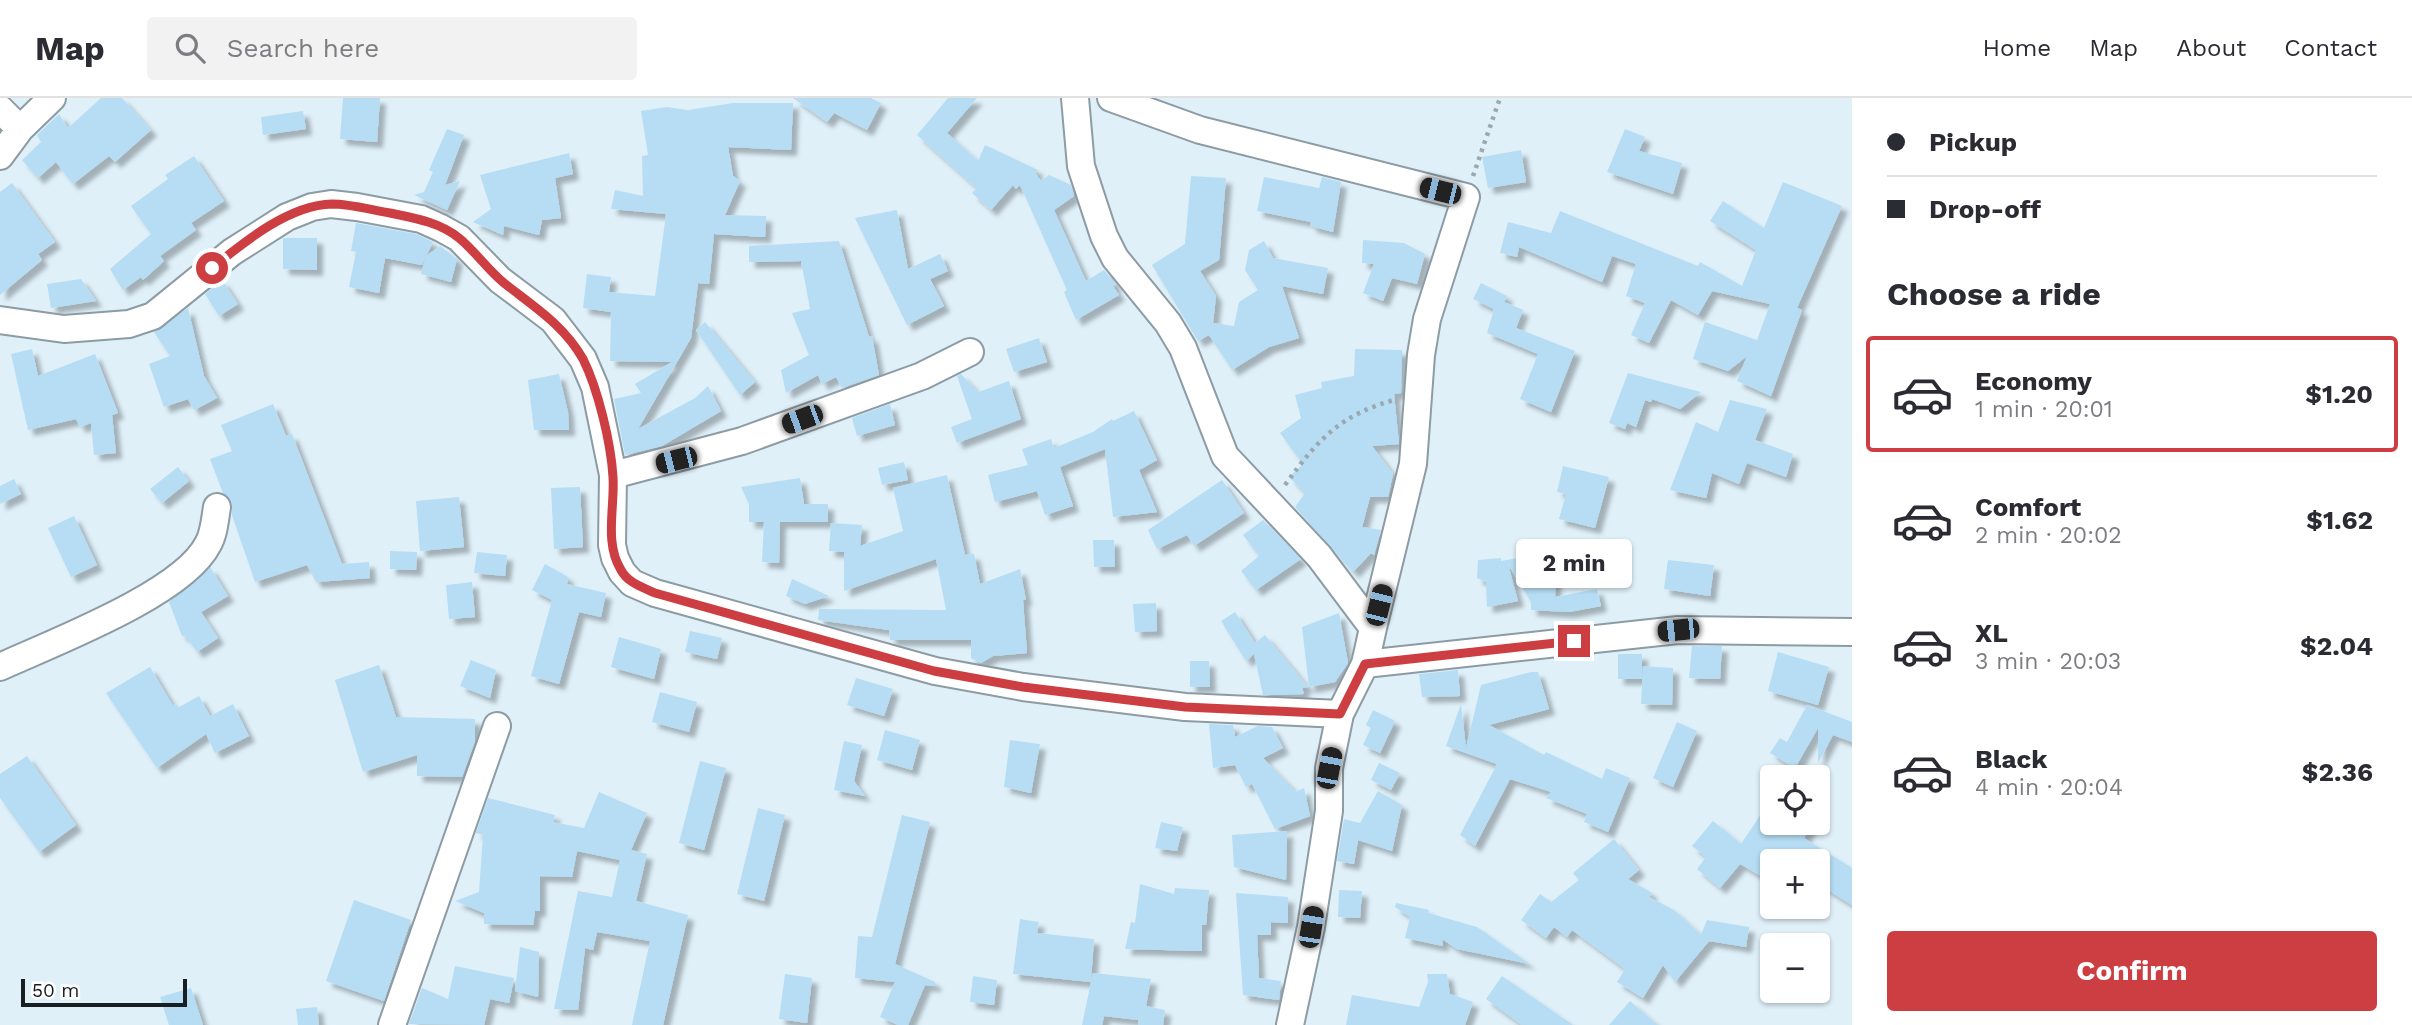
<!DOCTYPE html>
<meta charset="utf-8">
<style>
:root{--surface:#fff;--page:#f2f2f3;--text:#2b2b33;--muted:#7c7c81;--line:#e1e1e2;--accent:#cd3e42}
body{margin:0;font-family:"Work Sans",sans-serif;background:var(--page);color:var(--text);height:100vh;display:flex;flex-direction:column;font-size:26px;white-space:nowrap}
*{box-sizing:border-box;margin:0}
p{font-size:23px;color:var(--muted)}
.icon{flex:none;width:38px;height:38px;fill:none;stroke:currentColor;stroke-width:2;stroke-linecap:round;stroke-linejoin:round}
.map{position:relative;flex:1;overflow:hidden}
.side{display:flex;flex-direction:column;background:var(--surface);width:560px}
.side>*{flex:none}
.guide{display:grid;align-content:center;height:154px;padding:0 35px;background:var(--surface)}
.buttons{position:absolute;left:1760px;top:667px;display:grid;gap:14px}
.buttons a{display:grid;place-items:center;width:70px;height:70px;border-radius:7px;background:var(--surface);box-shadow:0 2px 5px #0004;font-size:35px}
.scale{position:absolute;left:21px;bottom:18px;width:166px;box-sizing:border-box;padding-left:7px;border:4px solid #181e21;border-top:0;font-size:19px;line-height:24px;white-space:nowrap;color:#181e21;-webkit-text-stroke:5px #fff;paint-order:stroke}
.end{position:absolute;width:32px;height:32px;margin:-16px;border:9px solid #cd3e42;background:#fff;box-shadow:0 0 0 4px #fff}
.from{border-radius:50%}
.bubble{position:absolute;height:49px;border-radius:7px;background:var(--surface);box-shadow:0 2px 5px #0004;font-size:23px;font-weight:700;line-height:49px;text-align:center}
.car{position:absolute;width:21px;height:42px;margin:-21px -10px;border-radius:9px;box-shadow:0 0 5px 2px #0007;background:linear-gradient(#222 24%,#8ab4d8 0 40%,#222 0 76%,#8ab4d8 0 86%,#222 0)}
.guide b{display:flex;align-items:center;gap:24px;height:66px;font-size:26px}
.guide b+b{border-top:2px solid var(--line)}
.guide i{width:18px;height:18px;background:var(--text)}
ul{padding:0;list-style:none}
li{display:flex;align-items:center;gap:21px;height:116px;margin:0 14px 10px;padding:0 21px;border:4px solid transparent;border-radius:7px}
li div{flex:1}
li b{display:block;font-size:26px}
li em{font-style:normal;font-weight:700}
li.selected{border-color:var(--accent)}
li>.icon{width:63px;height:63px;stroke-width:1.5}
h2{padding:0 35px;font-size:32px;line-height:84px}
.action{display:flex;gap:14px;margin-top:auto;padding:14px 35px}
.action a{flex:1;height:80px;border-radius:7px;background:var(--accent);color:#fff;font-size:28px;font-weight:700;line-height:80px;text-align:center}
header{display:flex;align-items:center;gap:42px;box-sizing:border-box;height:98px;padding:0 35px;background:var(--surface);border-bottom:2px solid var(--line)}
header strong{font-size:33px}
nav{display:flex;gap:38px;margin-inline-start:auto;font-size:24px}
.search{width:490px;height:63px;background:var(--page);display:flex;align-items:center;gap:18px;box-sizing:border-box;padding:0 24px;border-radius:7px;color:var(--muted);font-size:26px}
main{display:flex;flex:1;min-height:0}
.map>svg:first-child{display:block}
</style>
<header>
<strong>Map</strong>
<div class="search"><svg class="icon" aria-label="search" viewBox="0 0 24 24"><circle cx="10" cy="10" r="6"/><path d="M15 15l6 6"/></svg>Search here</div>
<nav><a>Home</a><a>Map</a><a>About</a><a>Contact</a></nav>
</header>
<main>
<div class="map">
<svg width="1852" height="927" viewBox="0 0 1852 927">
<defs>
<filter id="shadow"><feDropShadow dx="6" dy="6" stdDeviation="2" flood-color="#0004"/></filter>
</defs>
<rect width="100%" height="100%" fill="#dff0f9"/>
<path fill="#b6ddf3" filter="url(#shadow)" d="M101,0h21l29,32 -36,32 -6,-6 -36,28 -17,-22 -18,16 -16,-18 19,-18 -4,-7 22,-21 9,14z
M343,0h37l-3,44 -37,-3z
M793,0h78l10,5 -14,27 -33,-17 -7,9z
M948,0h29l-30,35 31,28 7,-16 53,25 -3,3 6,8 8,-6 22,10 3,11 -20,14 32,71 18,-11 12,15 -3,1 6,9 -43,25 -12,-28 3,-2 -47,-105 -4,4 -3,-4 -22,25 -19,-17 5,-5 -60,-53z
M733,5h60l-2,47 -63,-3 5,29 7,5 -15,34 41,1 -1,21 -51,-3 -5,50 -11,-1 -7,55 -53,91 57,-31 13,-12 13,25 -59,35 -37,9 -11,-56 27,-6 -6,-9 37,-22 -62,-1 1,-49 -28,-4 4,-34 24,3 -2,15 46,4 11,-82 -55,-5 4,-19 28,6 -1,-40 6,-1 -7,-44 26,-4 21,3z
M303,13l3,18 -43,6 -2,-18z
M447,31l17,6 -19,50 15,-4 -13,29 -33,-15 10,-3 9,-20 -4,-2z
M1625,31l20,8 -6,14 43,12 -9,31 -66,-22z
M1521,52l5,32 -38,6 -6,-31z
M569,55l4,21 -18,4 6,40 -19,2 -3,15 -35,-9 -1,9 -30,-13 18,-13 -11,-34z
M194,58l30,45 -33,22 5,7 -36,26 4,5 -21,19 -2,-3 -18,13 -13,-21 41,-35 -20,-28 37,-27 -3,-4z
M1191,78l35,2 -7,82 -19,11 16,25 -3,27 21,3 5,-24 19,-12 -13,-20 4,-20 15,-9 9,17 55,10 -5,26 -41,-8 17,52 -30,9 -37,23 -23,-35 -11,6 -46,-76 33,-21z
M1264,79l55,11 3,-11 19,5 -8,50 -23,-6 1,-4 -54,-11z
M1783,84l59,24 -45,102 5,2 -31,86 -34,-15 10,-25 -19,15 -35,-12 12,-37 52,18 13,-36 -58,-13 -14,24 -27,-15 -22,43 -18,-8 14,-32 -19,-7 10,-32 -24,-8 -10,26 -83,-35 -2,10 -17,-4 8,-31 43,11 9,-22 138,55 2,-4 42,24 14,-36 -46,-29 13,-20 41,27z
M12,85l43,59 -17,12 4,6 -42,35v-103z
M897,112l11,59 32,-15 8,17 -18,8 14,27 -37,19 -52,-107z
M356,125l60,11 17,8 -11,23 -37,-7 -6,35 -30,-6 7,-35 -5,-1z
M283,140h34v32l-34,-1z
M1363,142l41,3 21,11 -8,30 -25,-6 -9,23 -20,-8 11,-29 -12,-1z
M839,143l30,96 3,-1 7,39 -37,13 -6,-11 -14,7 -4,-9 -32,18 -5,-23 28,-15 -17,-42 18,-4 -9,-48 -52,1v-16z
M440,148l17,13 -6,23 -30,-8 5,-18z
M81,181l15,22 -45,7 -4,-24z
M222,182l16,24 -19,12 -14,-22z
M1481,185l26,13 -3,6 19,8 -7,18 59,23 -24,61 -31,-13 18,-45 -51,-21 7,-24 -21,-10z
M188,210l16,68 13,22 -23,12 -6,-11 -24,8 -15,-43 21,-8 -16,-24z
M705,224l50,60 -15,13 -44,-65z
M1039,240l8,24 -33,10 -8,-23z
M32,251l6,27 57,-22 23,59 -6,2 4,38 -22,2 -3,-32 -11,4 -4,-8 -48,11 -17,-76z
M1355,251l47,1 -1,43 -7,1 5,50 -27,2 21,28 -5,23h-18l-8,30 19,3 -7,25 -3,-2 -18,19 -58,-65 10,-14 -16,-16 14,-13 -23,-31 21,-15 -6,-23 27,-7 -1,-6 33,-6z
M1628,275l42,11 31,8 -21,17 -28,-10 -1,3 -6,-2 -9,27 -9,-4 -2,6 -16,-6z
M559,276l9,38 1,18h-35l-6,-50z
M961,276l17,18 31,-11 12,38 -64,24 -6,-16 21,-8 -15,-43z
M1730,302l37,9 -12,31 38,14 -7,23 -39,-14 -8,21 -27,-11 -6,25 -36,-8 26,-68 22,10z
M273,306l13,32 6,-2 50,130 27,-2 1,16 -54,4 -9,-17 -52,17 -23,-67v-13l-9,-9 -13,-34 22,-8 -11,-26z
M890,306l5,21 -38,11 -5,-18z
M1134,313l23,49 -18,10 18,42 -44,5 -8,-68 -45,18 13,39 -28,9 -8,-24 -42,11 -7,-27 40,-10 -6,-16 29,-10 3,9 39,-16 19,-13 1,2z
M904,364l4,18 -26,5 -4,-17z
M1563,368l46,11 -14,51 -36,-9 7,-25 -9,-2z
M178,369l11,14 -27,22 -12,-14z
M947,377l18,80 9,-1 6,30 40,-15 6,31h-3l4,53 -34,3 -12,7 -10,-5v-18h-81l-1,-10 -71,-10 1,-11 127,1 -10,-51 -92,32v-39l-15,-1 2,-28 31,2 -2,21 43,-15 -10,-43z
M800,380l4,26h24v18h-48l-1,41 -17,-1 2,-40h-15v-18l-8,-17z
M14,381l7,15 -21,10v-18z
M1222,382l22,33 -50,33 -7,-11 -30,14 -9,-19z
M580,389l3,60 -29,2 -3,-61z
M459,399l5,50 -44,4 -4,-50z
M74,418l23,49 -26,12 -23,-49z
M1263,422l38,39 -45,31 -15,-19 18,-15 -16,-21z
M1093,442h21l1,27h-21z
M390,453l27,1 -1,18 -26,-1z
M477,454l30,3 -2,21 -31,-3z
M1534,457h23l-2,42 42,-8 4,17 -32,6 -38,-2v-8l-23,-38 10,37 -31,6 -1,-25 -9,-4 1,-18 23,-2v3z
M1668,462l46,5 -4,31 -46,-7z
M545,466l23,13 -1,7 39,9 -5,24 -22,-5 -20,72 -28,-8 21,-76 -20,-10z
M210,469l18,29 -27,16 17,26 -21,14 -12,-17 -3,1 -13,-34z
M792,481l37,17 -24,8 -19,-8z
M472,484l3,35 -26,2 -3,-34z
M1156,505l1,28 -22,1 -2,-28z
M1235,514l20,31 10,-8 43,52 -6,1 2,6 -41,1 -9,-41 -8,7 -25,-40z
M1339,515l9,50 -13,19 -26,5 -7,-60z
M690,533l32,7 -5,21 -32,-7z
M619,539l42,12 -7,30 -43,-12z
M1692,548h30l-2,33 -31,-1z
M1778,554l51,15 -11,38 -50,-14z
M1618,556h24v25h-24z
M471,562l25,10 -6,28 -30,-12z
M1190,563h19l1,26h-20z
M379,567l17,52 79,2v22l-13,36 -45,-1v-21l-54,17 -28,-92z
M1643,568l30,2 -1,37 -31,-1z
M150,569l23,39 3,-2 3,3 20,-11 11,20 23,-12 16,32 -34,17 -9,-19 -49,34 -51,-75z
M1458,572l2,26 -38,1 -3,-23z
M1531,574h7l11,37 -60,16 55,30 2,-3 56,27 4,-11 24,10 -22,54 -24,-10 3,-8 -41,-16 5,-6 -41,-13 -35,67 -15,-11 37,-71 -51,-18 15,-42 5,44 15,-63z
M856,580l37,11 -9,27 -37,-11z
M660,594l37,10 -8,30 -37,-10z
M1807,607l45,17v20l-19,-7 -15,28v-35l-23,40 -25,-15 10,-15 7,4z
M1373,612l22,11 -15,32 -17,-8 8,-17 -5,-3z
M1677,624l20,9 -24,56 -20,-9z
M1209,626l24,1 2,12 23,-11 14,1 11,21 -20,10 33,34 8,-4 6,28 -35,13 -23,-45 -6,3 -11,-22 -22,3z
M885,632l35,10 -8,30 -35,-10z
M1010,642l30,4 -9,49 -27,-6z
M844,643l18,4 -8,36 11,15 -31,-6z
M27,658l49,69 -37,27 -39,-54v-24z
M700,663l26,7 -22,82 -25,-7z
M1379,665l21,10 -9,17 -20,-10z
M1378,693l24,14 -10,46 -34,-11 -4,24 -17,-3 7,-42 16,4z
M599,694l48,21 -16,37 16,4 -11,47 52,14 -25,110h-31l18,-84 -53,-9 -4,18 -8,-2 -7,62 -24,-1 24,-118 34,6 8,-37 -43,-9 -5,26 -32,-1v35h-5l-2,14 -49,-1v-11l-29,-12 24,-9 4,-57 -7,-2 12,-35 67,17 -2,7 31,6z
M1773,698v26h41l-10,16 48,30v37l-34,-21v-23h-45v22l-33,-19 -20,24 -23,-19 9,-12 -14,-11 21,-25 28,23z
M758,710l27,7 -21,86 -27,-7z
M902,717l28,7 -35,142 40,18v4l-10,-1 -17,40h-10l-18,-8 15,-35 -40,-4 3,-42 14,1z
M1161,724l22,5 -6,24 -22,-3z
M1287,733l-1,49 -52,-13 -2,-32z
M1614,741l25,31 -11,9 24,14 -3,4 25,13 27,25 6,-15 42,7 -3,20 -37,-6 -34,41 -12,-17 -20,33 -26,-16 8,-13 -53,-39 -5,7 -13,-10 -8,11 -25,-18 19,-26 11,8 28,-22 -6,-7z
M1140,786l34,10 1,-6 34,2 -3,35h-4v26l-77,-2 6,-27 4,1z
M1339,792l23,1 -2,27 -22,-1z
M1236,795l52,4v26l-17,-1v13h-14l2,43 22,3 -2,19 -36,-5z
M354,802l57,20 -27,81 -58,-20z
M1396,805l33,7 -1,3 49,14 53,37 -73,-15 -15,-10 1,7 -38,-8 5,-21 -15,-10z
M1020,821l19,3 -2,11 57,6 -3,41 2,-7 58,6 -5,27 19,4 -2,15h-25v-5l-34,-4 -2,9h-20l9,-43 -78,-8z
M520,849l19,5 -1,45 -23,-6z
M455,868l59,12 -5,25 -19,-4 -6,26 -75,-1 13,-36 26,11z
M785,876l27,4 -5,45 -28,-4z
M1427,876h20l3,20 23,8 -8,23h-119l6,-30 67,12 9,-25z
M973,878l24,4 -3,25 -24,-3z
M1502,878l71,49h-51l-36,-26z
M191,890l12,37h-34l-9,-28z
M1630,903l28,24h-49z
M317,909l2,18h-21l-2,-16z"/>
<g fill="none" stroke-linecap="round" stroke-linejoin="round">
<defs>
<path id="minor" d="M1075,0l6,68 23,70 11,22 53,65 15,25 42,108 94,100 54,72 -8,36 -25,50 -11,54v43l-18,116 -21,98
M1111,0l89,32 266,67 -39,122 -6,36 -8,109 -40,164
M0,11l20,20
M0,58l20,-27 32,-31
M0,222l64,9 65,-5 24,-8 79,-64 55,-35 25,-10 19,-3 26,3 64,12 20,9 18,10 41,42 53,40 30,39 12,28 18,88 -1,70 3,13 7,14 10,11 23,10 280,78 88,16 162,20 155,7
M613,377l129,-34 180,-65 48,-24
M1365,566l313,-34 174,2
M0,569c52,-24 183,-73 208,-123 6,-10 7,-25 9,-37
M392,927l105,-299"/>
</defs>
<use href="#minor" stroke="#8c9ba4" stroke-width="30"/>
<path stroke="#9ba8af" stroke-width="4.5" stroke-dasharray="3.5 5" stroke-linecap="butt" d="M1473,78l27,-78
M1285,387c34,-47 55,-70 112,-86"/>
<use href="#minor" stroke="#fff" stroke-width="26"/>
</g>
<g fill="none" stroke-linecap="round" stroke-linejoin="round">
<path stroke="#cd3e42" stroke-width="9" d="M212,170c32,-26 77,-63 120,-64 19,0 39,6 58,9 24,5 49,9 69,25 16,13 28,31 45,45 29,23 60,42 79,76 15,30 28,84 30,118 2,30 -9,66 8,93 7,13 21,17 34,23l279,78 89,16 162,20 155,7 25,-50 209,-23"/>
</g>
</svg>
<div class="buttons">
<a><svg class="icon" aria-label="locate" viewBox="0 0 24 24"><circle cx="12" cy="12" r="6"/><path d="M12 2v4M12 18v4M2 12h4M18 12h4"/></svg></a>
<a>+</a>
<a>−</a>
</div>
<div class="scale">50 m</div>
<i class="end from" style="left:212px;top:170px"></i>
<i class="end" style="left:1574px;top:543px"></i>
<div class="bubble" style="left:1516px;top:441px;width:116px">2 min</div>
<i class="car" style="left:1440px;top:93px;rotate:284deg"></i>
<i class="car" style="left:802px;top:321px;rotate:250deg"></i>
<i class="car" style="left:676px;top:362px;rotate:256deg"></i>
<i class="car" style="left:1379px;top:507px;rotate:14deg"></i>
<i class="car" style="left:1678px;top:532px;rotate:264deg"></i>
<i class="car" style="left:1329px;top:670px;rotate:11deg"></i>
<i class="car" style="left:1311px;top:829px;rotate:9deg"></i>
</div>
<section class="side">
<div class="guide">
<b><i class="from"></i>Pickup</b>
<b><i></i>Drop-off</b>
</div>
<h2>Choose a ride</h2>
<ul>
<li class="selected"><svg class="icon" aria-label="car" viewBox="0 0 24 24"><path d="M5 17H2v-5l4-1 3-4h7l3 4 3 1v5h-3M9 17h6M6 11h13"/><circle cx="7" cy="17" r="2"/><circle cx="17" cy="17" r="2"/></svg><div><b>Economy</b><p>1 min · 20:01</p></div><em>$1.20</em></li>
<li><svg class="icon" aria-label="car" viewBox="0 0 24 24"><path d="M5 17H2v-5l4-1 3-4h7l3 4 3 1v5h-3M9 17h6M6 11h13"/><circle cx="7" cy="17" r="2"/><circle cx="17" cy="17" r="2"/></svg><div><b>Comfort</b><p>2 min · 20:02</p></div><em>$1.62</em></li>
<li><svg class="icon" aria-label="car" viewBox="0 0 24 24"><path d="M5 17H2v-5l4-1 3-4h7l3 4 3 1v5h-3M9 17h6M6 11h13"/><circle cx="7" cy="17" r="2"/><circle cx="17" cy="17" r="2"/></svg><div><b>XL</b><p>3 min · 20:03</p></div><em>$2.04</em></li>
<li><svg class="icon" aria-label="car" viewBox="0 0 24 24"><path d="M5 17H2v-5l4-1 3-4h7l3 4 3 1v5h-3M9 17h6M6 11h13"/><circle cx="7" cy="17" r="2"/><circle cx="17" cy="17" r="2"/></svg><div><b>Black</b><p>4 min · 20:04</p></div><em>$2.36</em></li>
</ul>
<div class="action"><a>Confirm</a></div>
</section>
</main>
